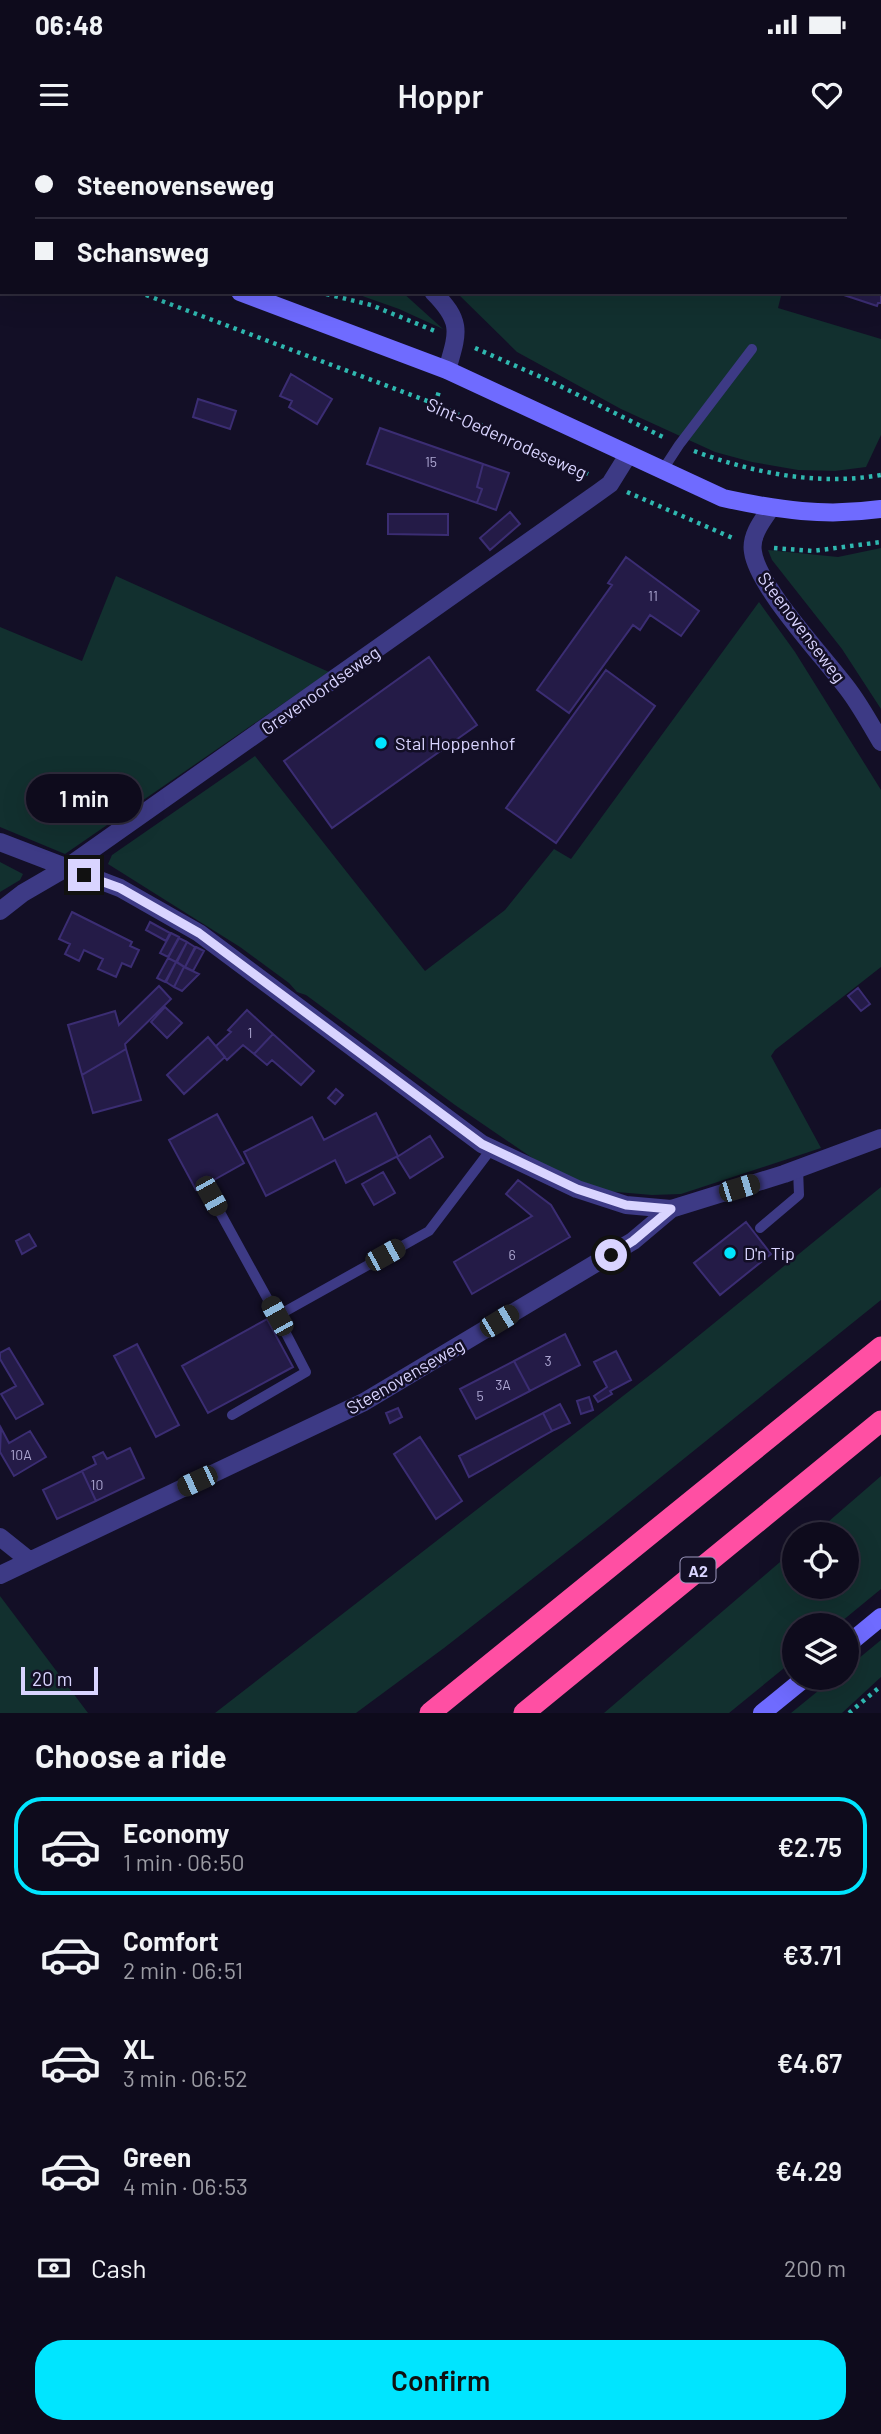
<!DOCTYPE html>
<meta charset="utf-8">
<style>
:root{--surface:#0e0b1c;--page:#1c1929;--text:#f1f3f6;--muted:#9b9ba3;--line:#2e2b3b;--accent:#00e5ff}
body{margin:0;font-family:Barlow,sans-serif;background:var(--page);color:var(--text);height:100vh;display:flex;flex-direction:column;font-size:26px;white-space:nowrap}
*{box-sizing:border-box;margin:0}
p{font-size:23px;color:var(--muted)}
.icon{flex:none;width:38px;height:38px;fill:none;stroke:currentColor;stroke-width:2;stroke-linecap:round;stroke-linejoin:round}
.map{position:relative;height:1573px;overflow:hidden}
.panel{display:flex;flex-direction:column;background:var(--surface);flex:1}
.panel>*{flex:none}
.guide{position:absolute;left:0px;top:0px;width:882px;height:154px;box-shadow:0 7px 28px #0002,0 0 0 2px var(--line);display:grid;align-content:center;height:154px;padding:0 35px;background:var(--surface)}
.fabs{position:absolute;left:782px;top:1382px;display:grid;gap:14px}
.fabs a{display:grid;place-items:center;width:77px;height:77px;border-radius:50%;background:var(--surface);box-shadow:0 7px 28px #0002,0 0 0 2px var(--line);font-size:35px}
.scale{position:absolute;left:21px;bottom:18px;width:77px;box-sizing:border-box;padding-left:7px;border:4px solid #d9d4ff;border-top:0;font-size:19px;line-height:24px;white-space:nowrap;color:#d9d4ff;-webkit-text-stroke:5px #130f26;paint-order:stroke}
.end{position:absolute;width:32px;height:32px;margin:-16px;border:9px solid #d9d4ff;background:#111;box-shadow:0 0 0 4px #111}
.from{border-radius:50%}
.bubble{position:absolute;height:49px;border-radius:24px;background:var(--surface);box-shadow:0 7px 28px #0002,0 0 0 2px var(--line);font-size:23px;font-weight:600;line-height:49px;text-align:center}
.car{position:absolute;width:21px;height:42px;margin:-21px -10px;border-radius:9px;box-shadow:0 0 5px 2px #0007;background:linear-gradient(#222 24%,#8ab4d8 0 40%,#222 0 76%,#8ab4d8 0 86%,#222 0)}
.guide b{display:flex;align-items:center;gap:24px;height:66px;font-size:26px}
.guide b+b{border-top:2px solid var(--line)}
.guide i{width:18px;height:18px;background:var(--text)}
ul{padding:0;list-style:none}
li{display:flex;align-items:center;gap:21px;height:98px;margin:0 14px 10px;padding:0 21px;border:4px solid transparent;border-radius:28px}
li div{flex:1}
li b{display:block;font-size:26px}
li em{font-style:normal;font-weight:600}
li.on{border-color:var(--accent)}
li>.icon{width:63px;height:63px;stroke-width:1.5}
h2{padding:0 35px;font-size:32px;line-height:84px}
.pay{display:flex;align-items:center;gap:18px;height:77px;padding:0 35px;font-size:26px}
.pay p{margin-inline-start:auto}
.cta{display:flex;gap:14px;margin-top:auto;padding:14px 35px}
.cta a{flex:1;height:80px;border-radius:28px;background:var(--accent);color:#111;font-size:28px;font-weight:600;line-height:80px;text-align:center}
.status{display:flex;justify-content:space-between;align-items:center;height:49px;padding:0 35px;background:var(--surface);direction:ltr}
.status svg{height:19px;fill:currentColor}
header{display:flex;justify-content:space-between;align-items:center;height:91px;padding:0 35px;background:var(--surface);font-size:32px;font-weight:600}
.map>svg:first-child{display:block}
</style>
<div class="status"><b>06:48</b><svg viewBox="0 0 49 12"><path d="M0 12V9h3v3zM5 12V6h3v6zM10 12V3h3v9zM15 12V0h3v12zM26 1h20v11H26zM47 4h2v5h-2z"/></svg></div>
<header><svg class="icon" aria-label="menu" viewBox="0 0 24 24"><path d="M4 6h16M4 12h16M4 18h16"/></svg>Hoppr<svg class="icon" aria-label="heart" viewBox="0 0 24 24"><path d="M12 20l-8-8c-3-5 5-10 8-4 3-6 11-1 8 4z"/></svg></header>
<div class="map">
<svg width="881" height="1573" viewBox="0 0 881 1573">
<rect width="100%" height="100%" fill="#130f26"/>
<path fill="#12302f" d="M604,0h106l-106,2z
M351,152h51l41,37 -44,-20z
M456,152h326l-4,16 103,31v96l-15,32 -31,4 -37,-1 -46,-8 -37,-10 -94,-43 -104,-57z
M881,408v161l-39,-60 -70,-89 -4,-10 70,7z
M116,436l213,96 -264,182 -65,-27v-200l82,34z
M759,462l36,50 86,138v177l-106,83 -4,6 50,92 -140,46 -29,1 -47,-4 -58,-23 -92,-63 -149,-110 -9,-3 -8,-9 -49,-36 -132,-83 4,-9 143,-99 170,215 80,-61 49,-61 17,10z
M0,722l23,12 -3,6 -20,12z
M881,1047v113l-277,223 -160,125 -88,65h-141l444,-345z
M881,1336v113l-45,37h-42v34l-65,53h-125l190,-163v37h53v-52h-34z
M0,1456l88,117h-88z
M881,1500v37l-39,36h-51l43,-35h13v-10z"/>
<path fill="#241b47" stroke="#3b2d73" stroke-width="2" d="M471,0h48l-1,2z
M519,0h56l4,2h-61z
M710,0h53l-54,2z
M838,0h43l-1,37v-35h-42z
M881,142v21h-3l-1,3 -33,-11 1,-3h35z
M291,234l41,25 -15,25 -28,-17 3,-6 -12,-5z
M198,259l38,12 -6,18 -37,-12z
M380,288l103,36 -6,23 5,2 -5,14 -110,-39z
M483,324l26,9 -13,37 -19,-7 5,-14 -5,-2z
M510,372l10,12 -30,26 -10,-12z
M388,374h60v21l-60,-1z
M626,417l73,54 -18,25 -31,-21 -10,15 -7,-5 -64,88 -32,-23 75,-105 -4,-2z
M429,517l48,68 -145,103 -48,-67z
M606,530l49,36 -99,137 -50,-35z
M72,772l60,30 -2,4 9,4 -8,17 -9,-4 -6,14 -18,-8 5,-10 -19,-9 -5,11 -14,-7 5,-10 -11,-5z
M150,782l20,11 -4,8 -20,-11z
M171,793l8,4 -11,20 -8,-4z
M179,798l8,4 -11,20 -8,-4z
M187,802l8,5 -10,20 -8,-5z
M196,807l8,4 -11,20 -8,-4z
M168,818l8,4 -11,20 -8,-4z
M176,822l8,5 -10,20 -8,-5z
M184,827l15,7 -17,17 -8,-4z
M159,846l12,13 -46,45 1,5 -44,26 -14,-50 47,-14 4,14z
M858,848l12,16 -9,7 -13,-15z
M165,867l17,16 -15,15 -16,-16z
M247,870l26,24 -19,20 -11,-9 -16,15 -11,-14 15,-14 -3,-2z
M273,894l41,37 -13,14 -29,-25 -5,5 -13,-11z
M208,897l17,20 -41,37 -17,-19z
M126,909l15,51 -48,13 -11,-38z
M336,949l7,6 -8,9 -7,-6z
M376,973l22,43 -52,27 -11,-23 -69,36 -22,-44 68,-35 12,23z
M217,974l27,49 -48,27 -27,-50z
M430,996l13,21 -33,21 -13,-21z
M383,1032l12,21 -21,12 -12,-21z
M518,1040l33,25 19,32 -98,57 -18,-32 78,-46 -26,-22z
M746,1082l25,32 -51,41 -26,-32z
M29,1094l7,12 -14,8 -6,-13z
M267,1179l26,48 -85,46 -26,-47z
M565,1194l15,31 -50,26 -16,-30z
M137,1204l42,81 -23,12 -42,-81z
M9,1208l34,56 -27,15 -15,-25 15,-8 -16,-27v-6z
M616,1211l15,29 -21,11 2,3 -14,8 -4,-6 13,-9 -13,-25z
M514,1221l16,30 -54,28 -16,-30z
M589,1257l4,13 -12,4 -4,-13z
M560,1264l10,19 -18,8 -9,-18z
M398,1268l4,9 -12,6 -4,-10z
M543,1273l9,18 -83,46 -10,-21z
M1,1288l8,15 21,-12 16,26 -32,19 -14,-24z
M420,1297l42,64 -26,18 -42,-65z
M130,1308l14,30 -48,23 -14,-30 14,-7 -3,-7 10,-5 4,7z
M82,1331l14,30 -39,18 -14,-29z"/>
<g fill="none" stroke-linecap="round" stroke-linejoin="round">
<path stroke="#2fb8b0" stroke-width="4.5" stroke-dasharray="3.5 5" stroke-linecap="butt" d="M0,115h2
M138,152l297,112 153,70
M318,152l53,13 64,26
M475,208l75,33 113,56
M435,264l5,-16
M694,311c60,22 123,35 187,24
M627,352l108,47
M774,408l39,3 68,-9
M849,1573l32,-27"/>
<path stroke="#3d3a85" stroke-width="10" d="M662,331l17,-26 73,-96
M211,1056l66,120
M760,1088l39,-33 -1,-26
M232,1275l74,-43 -29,-56 152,-85 63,-83"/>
<path stroke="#3d3a85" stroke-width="18" d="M264,0l2,2
M433,152c30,30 25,40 14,78
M771,368c-9,13 -21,28 -18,44 5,36 73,107 97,140 11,15 21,33 31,50
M0,702l120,46 79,45 283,211 95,45 49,16 45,4
M0,771l23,-18 43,-25 533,-376 11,-8 18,-29
M0,1397l30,24
M0,1435l364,-173 269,-161 38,-32 113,-35 97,-36"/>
<path stroke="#6f6bff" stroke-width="18" d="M0,80h2
M240,152l207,78 276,128c55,12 102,19 158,11
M847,1505l34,-28
M762,1573l43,-35"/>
<path stroke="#ff4fa3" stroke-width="21" d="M430,1573l451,-366
M524,1573l357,-292"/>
</g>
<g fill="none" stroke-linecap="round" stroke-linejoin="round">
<path stroke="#d9d4ff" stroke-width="9" d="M84,735l36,13 79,45 283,211 95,45 49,16 45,4 -38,32 -22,14"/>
</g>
<g fill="#00e5ff" stroke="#130f26" stroke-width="2.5">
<circle cx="381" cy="603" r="7"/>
<circle cx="730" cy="1113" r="7"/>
</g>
<g text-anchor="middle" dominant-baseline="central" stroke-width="5" stroke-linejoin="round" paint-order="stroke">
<g font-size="14" fill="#aca6d1">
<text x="431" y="321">15</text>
<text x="653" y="455">11</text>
<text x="250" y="892">1</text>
<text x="512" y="1114">6</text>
<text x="548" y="1220">3</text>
<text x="503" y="1244">3A</text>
<text x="480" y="1255">5</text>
<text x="21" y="1314">10A</text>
<text x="97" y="1344">10</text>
</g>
<rect fill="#130f26" stroke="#9e99be" stroke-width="2" x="680.5" y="1417.5" width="35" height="25" rx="5"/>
<g font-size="16" font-weight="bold" fill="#d9d4ff">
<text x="698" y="1430">A2</text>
</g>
<g font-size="18" fill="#d9d4ff" stroke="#130f26">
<text transform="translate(507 298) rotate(24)">Sint-Oedenrodeseweg</text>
<text transform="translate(802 487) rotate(53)">Steenovenseweg</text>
<text transform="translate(320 550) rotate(-35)">Grevenoordseweg</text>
<text transform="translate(405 1236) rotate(-30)">Steenovenseweg</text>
</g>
<g font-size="18" fill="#d9d4ff" stroke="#130f26" text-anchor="start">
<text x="395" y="603">Stal Hoppenhof</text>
<text x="744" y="1113">D'n Tip</text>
</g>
</g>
</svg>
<div class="fabs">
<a><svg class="icon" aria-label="locate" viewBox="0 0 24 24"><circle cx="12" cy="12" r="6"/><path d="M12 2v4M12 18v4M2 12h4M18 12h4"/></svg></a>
<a><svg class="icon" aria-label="layers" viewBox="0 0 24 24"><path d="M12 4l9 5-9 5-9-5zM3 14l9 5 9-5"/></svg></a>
</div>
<div class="scale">20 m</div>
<i class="end from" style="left:611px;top:1115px"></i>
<i class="end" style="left:84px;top:735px"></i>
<div class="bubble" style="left:26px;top:634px;width:116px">1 min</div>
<i class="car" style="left:739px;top:1048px;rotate:73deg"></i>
<i class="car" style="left:211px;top:1056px;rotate:151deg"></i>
<i class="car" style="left:385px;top:1115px;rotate:61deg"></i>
<i class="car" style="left:277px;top:1176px;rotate:331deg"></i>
<i class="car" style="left:499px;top:1181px;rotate:59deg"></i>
<i class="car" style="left:197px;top:1341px;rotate:245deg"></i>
<div class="guide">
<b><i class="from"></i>Steenovenseweg</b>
<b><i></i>Schansweg</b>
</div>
</div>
<section class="panel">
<h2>Choose a ride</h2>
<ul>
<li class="on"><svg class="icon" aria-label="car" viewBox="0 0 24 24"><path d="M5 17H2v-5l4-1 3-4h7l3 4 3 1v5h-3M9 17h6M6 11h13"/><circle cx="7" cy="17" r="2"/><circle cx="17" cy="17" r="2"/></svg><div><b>Economy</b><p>1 min · 06:50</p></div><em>€2.75</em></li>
<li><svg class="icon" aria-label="car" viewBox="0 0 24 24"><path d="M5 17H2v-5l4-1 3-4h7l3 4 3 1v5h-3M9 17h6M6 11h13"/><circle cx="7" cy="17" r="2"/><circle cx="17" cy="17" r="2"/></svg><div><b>Comfort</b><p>2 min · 06:51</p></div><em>€3.71</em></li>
<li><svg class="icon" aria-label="car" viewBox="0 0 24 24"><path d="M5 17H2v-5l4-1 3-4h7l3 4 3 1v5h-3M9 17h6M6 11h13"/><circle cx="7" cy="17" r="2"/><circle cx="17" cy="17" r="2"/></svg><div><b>XL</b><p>3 min · 06:52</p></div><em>€4.67</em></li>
<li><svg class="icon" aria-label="car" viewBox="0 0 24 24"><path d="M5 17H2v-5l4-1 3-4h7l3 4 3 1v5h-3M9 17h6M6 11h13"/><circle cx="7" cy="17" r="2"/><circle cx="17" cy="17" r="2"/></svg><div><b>Green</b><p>4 min · 06:53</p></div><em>€4.29</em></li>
</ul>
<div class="pay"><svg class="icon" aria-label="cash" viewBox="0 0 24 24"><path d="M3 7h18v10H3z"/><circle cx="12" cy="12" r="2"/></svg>Cash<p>200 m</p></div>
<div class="cta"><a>Confirm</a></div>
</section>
